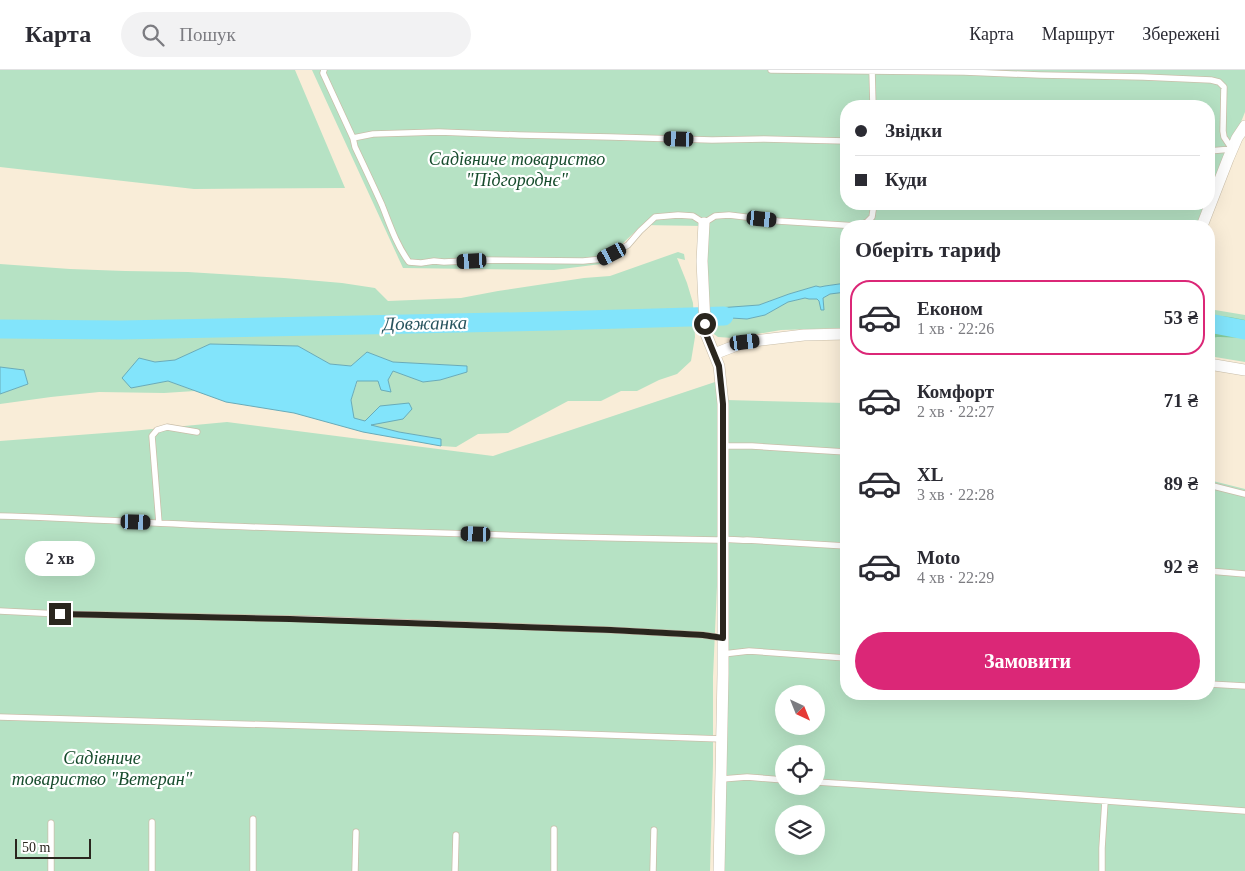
<!DOCTYPE html>
<html lang="uk">
<meta charset="utf-8">
<style>
:root{--surface:#fff;--page:#f2f2f3;--text:#2b2b33;--muted:#7c7c81;--line:#e1e1e2;--accent:#db2777}
body{margin:0;font-family:"Times New Roman",serif;background:var(--page);color:var(--text);height:100vh;display:flex;flex-direction:column;font-size:19px;white-space:nowrap}
*{box-sizing:border-box;margin:0}
p{font-size:16px;color:var(--muted)}
.icon{flex:none;width:28px;height:28px;fill:none;stroke:currentColor;stroke-width:2;stroke-linecap:round;stroke-linejoin:round}
.map{position:relative;flex:1;overflow:hidden}
.side{position:absolute;left:840px;top:150px;width:375px;height:480px;display:flex;flex-direction:column;background:var(--surface);border-radius:20px;box-shadow:0 5px 20px #0002}
.side>*{flex:none}
.guide{position:absolute;left:840px;top:30px;width:375px;height:110px;border-radius:20px;box-shadow:0 5px 20px #0002;display:grid;align-content:center;height:110px;padding:0 15px;background:var(--surface)}
.needle{width:32px;rotate:137deg}
.tools{position:absolute;left:775px;top:615px;display:grid;gap:10px}
.tools a{display:grid;place-items:center;width:50px;height:50px;border-radius:50%;background:var(--surface);box-shadow:0 5px 20px #0002;font-size:25px}
.scale{position:absolute;left:15px;bottom:12px;width:76px;box-sizing:border-box;padding-left:5px;border:2px solid #2a261e;border-top:0;font-size:14px;line-height:18px;white-space:nowrap;color:#2a261e;-webkit-text-stroke:4px #fff;paint-order:stroke}
.end{position:absolute;width:22px;height:22px;margin:-11px;border:6px solid #2a261e;background:#fff;box-shadow:0 0 0 2px #fff}
.from{border-radius:50%}
.bubble{position:absolute;height:35px;border-radius:18px;background:var(--surface);box-shadow:0 5px 20px #0002;font-size:16px;font-weight:800;line-height:35px;text-align:center}
.car{position:absolute;width:15px;height:30px;margin:-15px -8px;border-radius:6px;box-shadow:0 0 4px 1px #0007;background:linear-gradient(#222 24%,#8ab4d8 0 40%,#222 0 76%,#8ab4d8 0 86%,#222 0)}
.guide b{display:flex;align-items:center;gap:18px;height:48px;font-size:19px}
.guide b+b{border-top:1px solid var(--line)}
.guide i{width:12px;height:12px;background:var(--text)}
ul{padding:0;list-style:none}
li{display:flex;align-items:center;gap:15px;height:75px;margin:0 10px 8px;padding:0 5px;border:2px solid transparent;border-radius:20px}
li div{flex:1}
li b{display:block;font-size:19px}
li em{font-style:normal;font-weight:800}
li.active{border-color:var(--accent)}
li>.icon{width:45px;height:45px;stroke-width:1.5}
h2{padding:0 15px;font-size:22px;line-height:60px}
.button{display:flex;gap:10px;margin-top:auto;padding:10px 15px}
.button a{flex:1;height:58px;border-radius:30px;background:var(--accent);color:#fff;font-size:20px;font-weight:800;line-height:58px;text-align:center}
header{display:flex;align-items:center;gap:30px;box-sizing:border-box;height:70px;padding:0 25px;background:var(--surface);border-bottom:1px solid var(--line)}
header strong{font-size:24px}
nav{display:flex;gap:28px;margin-inline-start:auto;font-size:18px}
.search{width:350px;height:45px;background:var(--page);display:flex;align-items:center;gap:12px;box-sizing:border-box;padding:0 18px;border-radius:28px;color:var(--muted);font-size:19px}
.map>svg:first-child{display:block}
</style>
<header>
<strong>Карта</strong>
<div class="search"><svg class="icon" aria-label="search" viewBox="0 0 24 24"><circle cx="10" cy="10" r="6"/><path d="M15 15l6 6"/></svg>Пошук</div>
<nav><a>Карта</a><a>Маршрут</a><a>Збережені</a></nav>
</header>
<div class="map">
<svg width="1245" height="801" viewBox="0 0 1245 801">
<rect width="100%" height="100%" fill="#f9edd8"/>
<path fill="#b6e2c4" fill-rule="evenodd" d="M0,0h295l50,118 -151,1 -194,-22z
M312,0h933v42l-36,90v-96h-363v98h362l-9,22h-353v57l-21,3 -5,1 -4,-1 -27,8 -30,11 -19,2 -29,6 -7,-3 -1,-84 -61,-1 -41,39 -47,6 -151,-2z
M678,182l6,2 1,6 -8,-2 10,25 6,20 2,34 -4,24 -14,13 -18,6 -22,11h-16l-20,10h-33l-60,32 -30,1 -22,13 -15,-1v-7l-42,-7 -30,-7 11,-19 -15,15 -12,-3 -2,-18 7,-20 20,1 13,10 -3,-11 5,-9 31,11 16,-2 27,-8 -1,-6 -73,-4 -26,-10 -16,14 -21,-2 -32,-18 -88,-2 -35,16 -20,2 -16,-4 -8,30 37,-7 27,10 -31,2 -65,-1 -48,5 -51,7v-10l28,-10 -4,-14 -24,-3v-103l70,5 55,2 63,1 96,6 58,5 33,5 13,13 73,-3 37,-7 86,-13 26,-2z
M844,222h2v36l-65,2 -48,8 -15,-1 -7,-5 -1,-8 2,-7 2,2 17,-1 16,1 18,-4 23,-13 17,-4 4,1h8l7,7 -1,-8 7,-4z
M1209,239l36,6v47l-36,-6z
M718,311l6,46 -11,250v87l-3,107h-710v-430l131,-10 96,-9 266,34z
M726,330l120,3v291h363v-214l36,9v382h-524zM784,624h32v32h-32zM784,684h32v32h-32zM784,744h32v32h-32z"/>
<path fill="#84ca9b" d="M1209,245l21,2 15,3v15c-12,6 -24,-1 -36,4z"/>
<path fill="#82e4fb" stroke="#68abb9" d="M846,213v9l-16,2 -7,4 1,12h-3l-2,-9 -2,-2h-8l-4,-1 -17,4 -23,13 -18,4 -16,-1 -20,2v-7l4,-1 3,-4 41,-3 30,-11 27,-8 4,1 5,-1z
M210,274l88,2 32,18 21,2 16,-14 26,10 74,4v6l-27,8 -17,2 -30,-11 -5,9 3,12 -10,-2 -3,-9h-21l-6,19 3,18 11,3 15,-15 29,-3 3,6 -9,10 -32,6 28,7 42,7v7l-78,-14 -69,-19 -68,-11 -58,-21 -37,7 -9,-10 17,-20 16,4 20,-2z
M0,297l24,3 4,14 -28,10z"/>
<g fill="none" stroke-linecap="round" stroke-linejoin="round">
<path stroke="#82e4fb" stroke-width="19" d="M1209,253l36,7
M0,259l121,1 431,-9 172,-5"/>
<defs>
<path id="lane" d="M324,0l-1,3 30,65 2,9c9,19 18,38 27,58 8,20 14,39 27,57l12,1 13,-2 10,1 41,-2 98,1 20,-2 25,-14 12,-14 15,-14 23,-2 15,1 11,7 11,-7 14,-1 49,6 80,5 9,-4 5,-5 2,-13
M771,0l193,2 76,3 103,2 68,3 8,2 5,5 -1,44 1,6 8,12
M872,0l1,36
M353,68l20,-4 66,-2 80,3 92,2 101,3 52,-1 82,2
M1209,81l23,-2
M724,376h28l94,6
M1209,415l36,9
M0,446c74,2 148,7 223,10 165,6 330,11 494,14 10,-2 21,1 30,0l99,6
M159,453l-7,-87 5,-6 10,-3 30,5
M1209,501l36,3
M0,541l60,3 248,5 303,11 92,5 20,3
M723,584l26,-3 97,7
M1209,614l36,2
M0,647l552,16 170,6
M722,709l25,-2 37,3
M816,712l192,12 237,17
M152,752v49
M51,801v-48
M253,801v-52
M355,801l1,-39
M455,801l1,-36
M554,801v-42
M653,801l1,-41
M1102,801v-23l3,-47"/>
<path id="street" d="M704,153l-2,38 3,63 1,10 13,32 4,38v270l-4,197
M1202,156l26,-67 9,-21 8,-12
M714,284l31,-12 59,-7 42,-1
M1209,294l36,6"/>
</defs>
<use href="#lane" stroke="#c9bea9" stroke-width="7"/>
<use href="#street" stroke="#c9bea9" stroke-width="12"/>
<use href="#lane" stroke="#fff" stroke-width="5.5"/>
<use href="#street" stroke="#fff" stroke-width="11"/>
</g>
<g fill="none" stroke-linecap="round" stroke-linejoin="round">
<path stroke="#2a261e" stroke-width="6" d="M60,544l230,5 321,11 92,5 20,3v-234l-4,-38 -13,-32 -1,-10"/>
</g>
<g text-anchor="middle" dominant-baseline="central" stroke-width="4.5" stroke-linejoin="round" paint-order="stroke">
<g font-size="18" font-style="italic" fill="#174c2d" stroke="#fff">
<text x="517" y="89">Садівниче товариство<tspan x="517" dy="21">"Підгороднє"</tspan></text>
<text x="102" y="688">Садівниче<tspan x="102" dy="21">товариство "Ветеран"</tspan></text>
</g>
<g font-size="19" font-style="italic" fill="#28545e" stroke="#fff">
<text transform="translate(425 253) rotate(-1)">Довжанка</text>
</g>
</g>
</svg>
<div class="tools">
<a><svg class="needle" viewBox="-14 -14 28 28"><path d="M0-13l5 13h-10z" fill="#e53935"/><path d="M0 13l5-13h-10z" fill="#7c7c81"/></svg></a>
<a><svg class="icon" aria-label="locate" viewBox="0 0 24 24"><circle cx="12" cy="12" r="6"/><path d="M12 2v4M12 18v4M2 12h4M18 12h4"/></svg></a>
<a><svg class="icon" aria-label="layers" viewBox="0 0 24 24"><path d="M12 4l9 5-9 5-9-5zM3 14l9 5 9-5"/></svg></a>
</div>
<div class="scale">50 m</div>
<i class="end from" style="left:705px;top:254px"></i>
<i class="end" style="left:60px;top:544px"></i>
<div class="bubble" style="left:25px;top:471px;width:70px">2 хв</div>
<i class="car" style="left:679px;top:69px;rotate:272deg"></i>
<i class="car" style="left:762px;top:149px;rotate:96deg"></i>
<i class="car" style="left:612px;top:184px;rotate:243deg"></i>
<i class="car" style="left:472px;top:191px;rotate:267deg"></i>
<i class="car" style="left:745px;top:272px;rotate:83deg"></i>
<i class="car" style="left:136px;top:452px;rotate:92deg"></i>
<i class="car" style="left:476px;top:464px;rotate:272deg"></i>
<div class="guide">
<b><i class="from"></i>Звідки</b>
<b><i></i>Куди</b>
</div>
<section class="side">
<h2>Оберіть тариф</h2>
<ul>
<li class="active"><svg class="icon" aria-label="car" viewBox="0 0 24 24"><path d="M5 17H2v-5l4-1 3-4h7l3 4 3 1v5h-3M9 17h6M6 11h13"/><circle cx="7" cy="17" r="2"/><circle cx="17" cy="17" r="2"/></svg><div><b>Економ</b><p>1 хв · 22:26</p></div><em>53 ₴</em></li>
<li><svg class="icon" aria-label="car" viewBox="0 0 24 24"><path d="M5 17H2v-5l4-1 3-4h7l3 4 3 1v5h-3M9 17h6M6 11h13"/><circle cx="7" cy="17" r="2"/><circle cx="17" cy="17" r="2"/></svg><div><b>Комфорт</b><p>2 хв · 22:27</p></div><em>71 ₴</em></li>
<li><svg class="icon" aria-label="car" viewBox="0 0 24 24"><path d="M5 17H2v-5l4-1 3-4h7l3 4 3 1v5h-3M9 17h6M6 11h13"/><circle cx="7" cy="17" r="2"/><circle cx="17" cy="17" r="2"/></svg><div><b>XL</b><p>3 хв · 22:28</p></div><em>89 ₴</em></li>
<li><svg class="icon" aria-label="car" viewBox="0 0 24 24"><path d="M5 17H2v-5l4-1 3-4h7l3 4 3 1v5h-3M9 17h6M6 11h13"/><circle cx="7" cy="17" r="2"/><circle cx="17" cy="17" r="2"/></svg><div><b>Moto</b><p>4 хв · 22:29</p></div><em>92 ₴</em></li>
</ul>
<div class="button"><a>Замовити</a></div>
</section>
</div>
